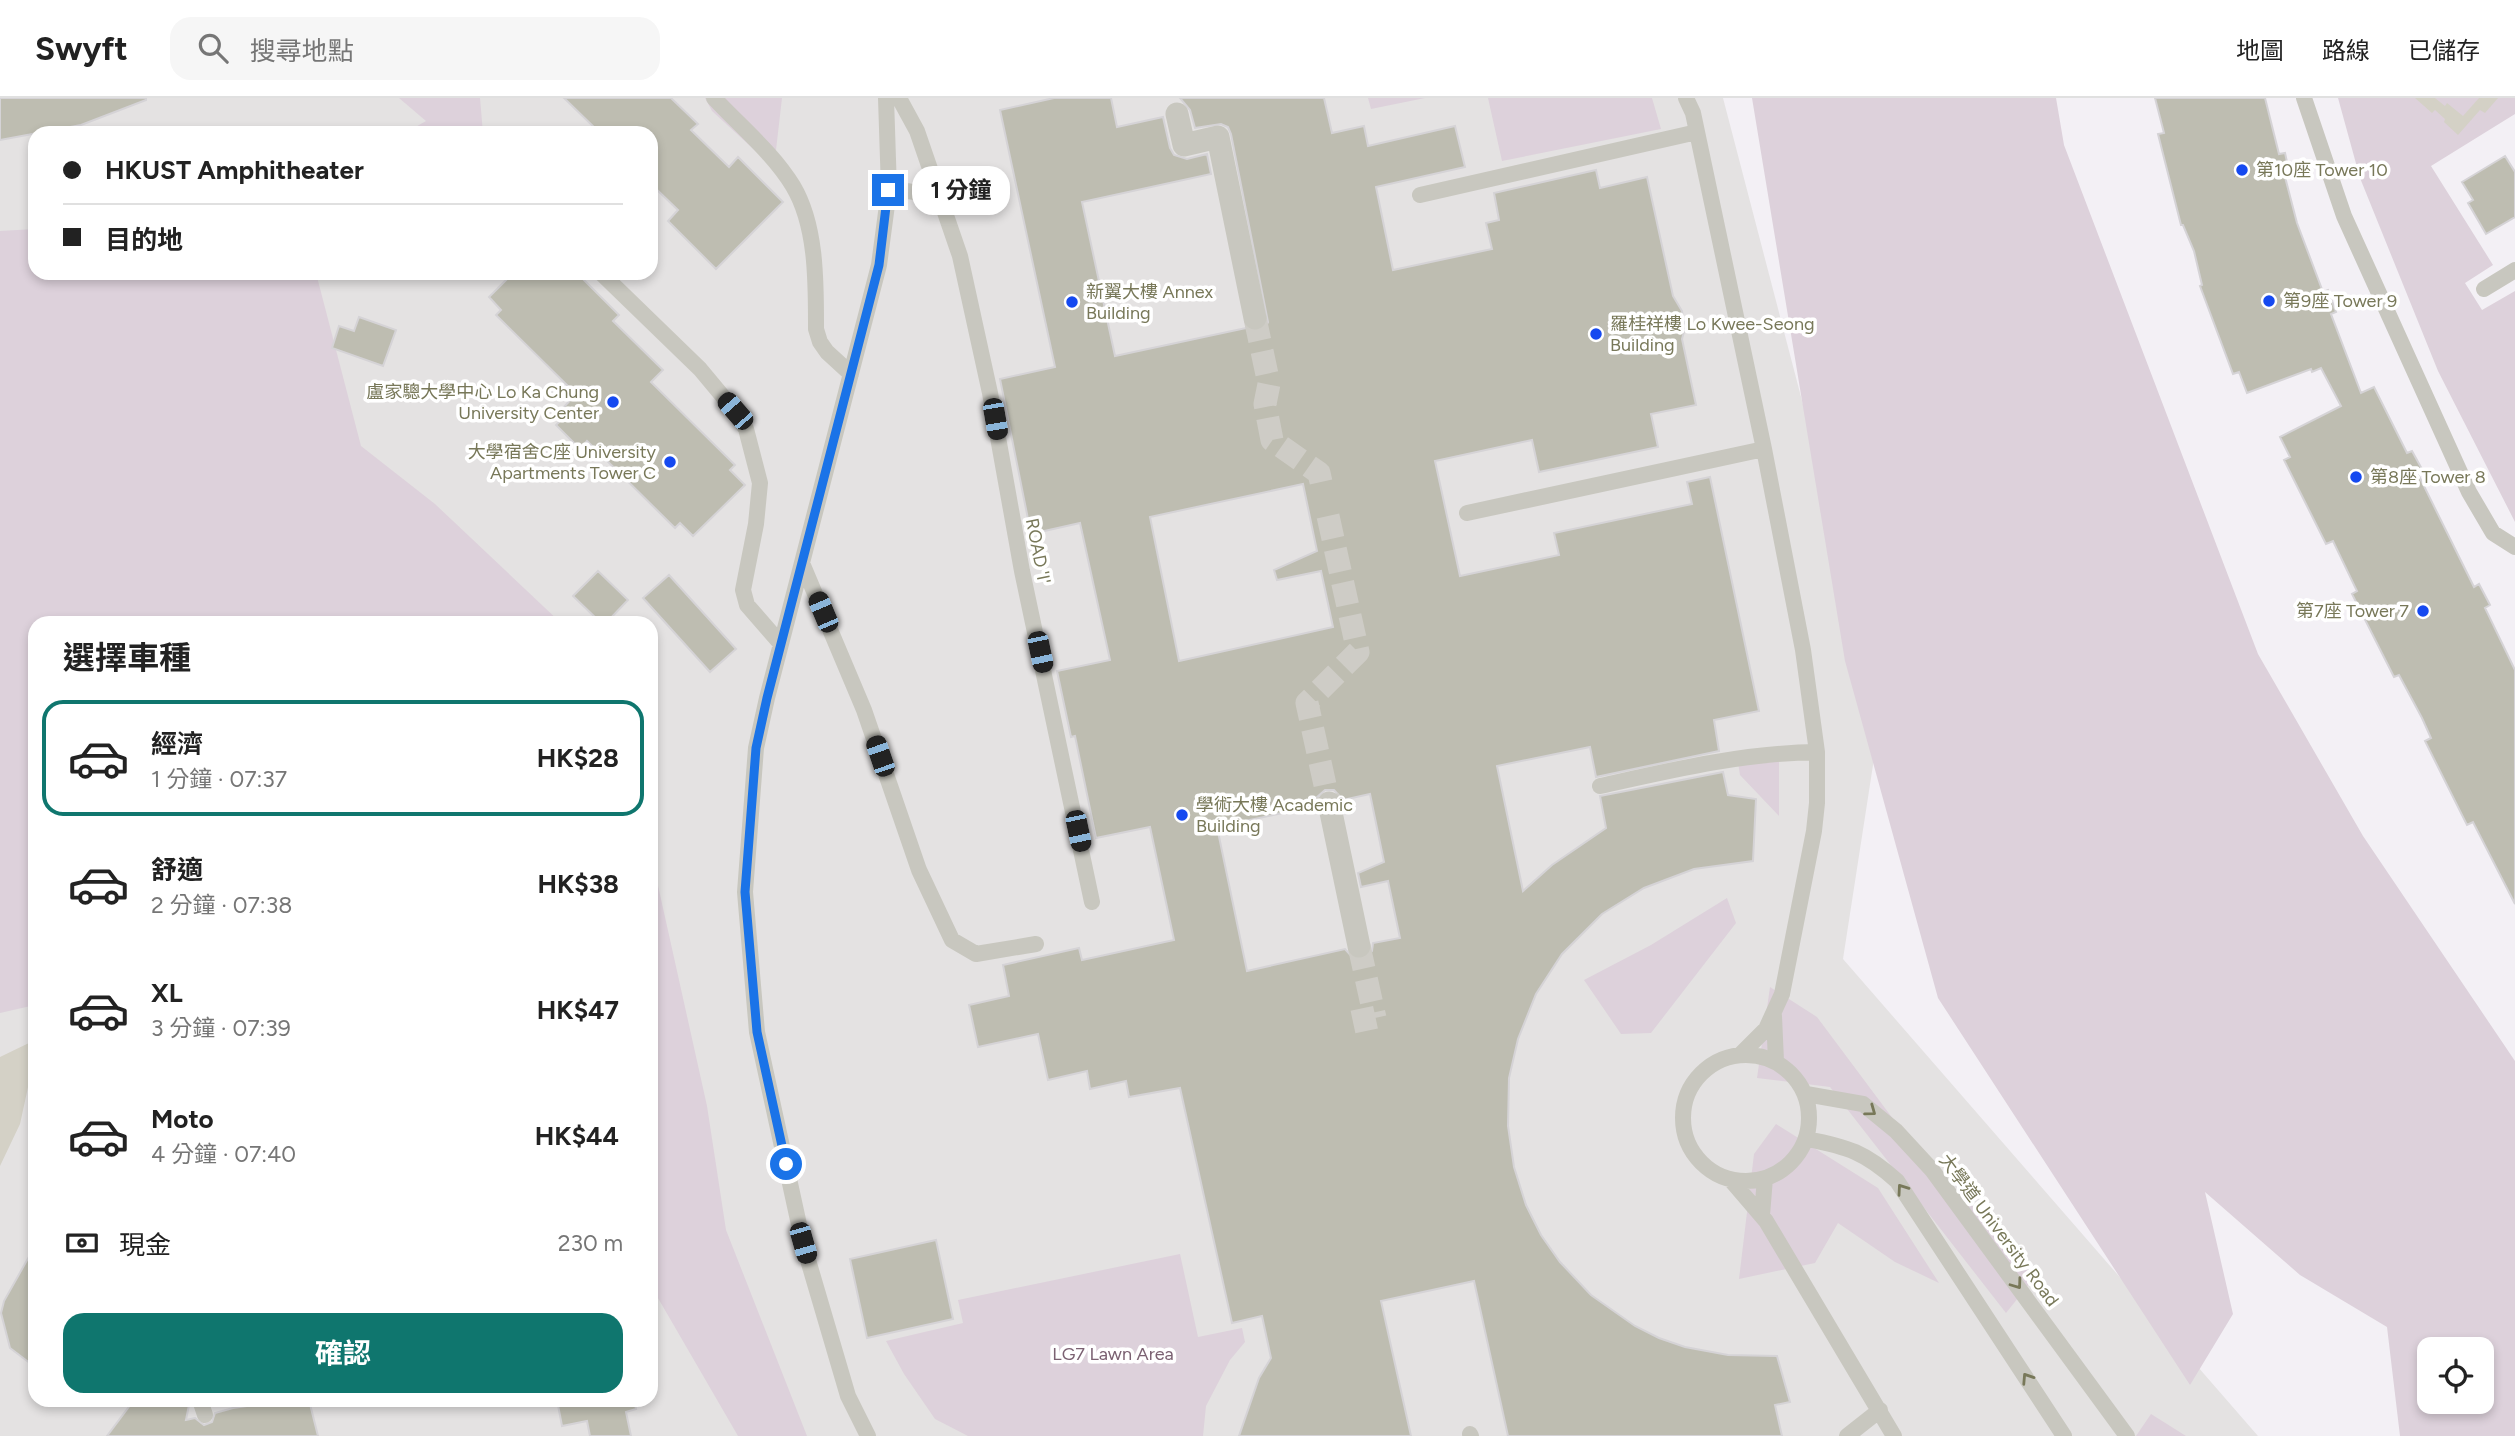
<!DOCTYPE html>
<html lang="zh-TW">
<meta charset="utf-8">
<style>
:root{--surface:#fff;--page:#f6f6f6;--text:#222;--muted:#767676;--line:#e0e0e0;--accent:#0f766e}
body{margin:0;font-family:Figtree,"Noto Sans TC",sans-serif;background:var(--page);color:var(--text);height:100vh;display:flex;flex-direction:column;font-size:26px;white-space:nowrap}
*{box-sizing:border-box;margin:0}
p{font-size:23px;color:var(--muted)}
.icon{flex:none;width:38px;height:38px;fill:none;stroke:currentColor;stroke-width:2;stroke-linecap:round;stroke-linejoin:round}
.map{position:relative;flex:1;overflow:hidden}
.sheet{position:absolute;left:28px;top:518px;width:630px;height:791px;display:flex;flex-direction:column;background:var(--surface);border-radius:21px;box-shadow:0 4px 10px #0003}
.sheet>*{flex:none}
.banner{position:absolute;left:28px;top:28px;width:630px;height:154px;border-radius:21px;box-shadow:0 4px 10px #0003;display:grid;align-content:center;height:154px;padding:0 35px;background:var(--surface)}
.buttons{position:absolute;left:2417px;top:1239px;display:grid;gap:14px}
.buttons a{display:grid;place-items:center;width:77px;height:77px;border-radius:14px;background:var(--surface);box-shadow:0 4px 10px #0003;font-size:35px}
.end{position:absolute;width:32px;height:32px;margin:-16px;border:9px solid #1a73e8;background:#fff;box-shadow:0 0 0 4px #fff}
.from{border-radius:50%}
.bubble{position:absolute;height:49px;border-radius:21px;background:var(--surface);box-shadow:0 4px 10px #0003;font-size:23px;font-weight:700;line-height:49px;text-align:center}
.car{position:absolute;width:21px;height:42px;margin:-21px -10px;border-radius:9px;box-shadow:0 0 5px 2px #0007;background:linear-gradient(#222 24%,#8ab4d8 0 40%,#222 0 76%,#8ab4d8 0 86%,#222 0)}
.banner b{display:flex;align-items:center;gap:24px;height:66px;font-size:26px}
.banner b+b{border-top:2px solid var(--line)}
.banner i{width:18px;height:18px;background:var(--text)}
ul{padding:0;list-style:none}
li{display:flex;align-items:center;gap:21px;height:116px;margin:0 14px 10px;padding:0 21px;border:4px solid transparent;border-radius:21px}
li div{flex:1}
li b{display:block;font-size:26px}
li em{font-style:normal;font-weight:700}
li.current{border-color:var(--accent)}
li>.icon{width:63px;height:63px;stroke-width:1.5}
h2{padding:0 35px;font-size:32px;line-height:84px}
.pay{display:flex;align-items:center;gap:18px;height:77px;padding:0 35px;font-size:26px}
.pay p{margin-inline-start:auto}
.button{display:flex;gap:14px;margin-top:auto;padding:14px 35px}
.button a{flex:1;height:80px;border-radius:21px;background:var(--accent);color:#fff;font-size:28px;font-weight:700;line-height:80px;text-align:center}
header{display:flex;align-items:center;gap:42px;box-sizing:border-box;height:98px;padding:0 35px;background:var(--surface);border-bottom:2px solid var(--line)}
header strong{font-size:33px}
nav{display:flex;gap:38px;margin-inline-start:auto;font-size:24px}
.search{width:490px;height:63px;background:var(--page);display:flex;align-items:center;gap:18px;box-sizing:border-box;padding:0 24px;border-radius:21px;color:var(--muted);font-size:26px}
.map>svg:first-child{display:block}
</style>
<header>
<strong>Swyft</strong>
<div class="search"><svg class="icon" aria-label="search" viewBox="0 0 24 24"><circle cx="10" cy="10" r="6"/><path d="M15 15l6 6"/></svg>搜尋地點</div>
<nav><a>地圖</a><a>路線</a><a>已儲存</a></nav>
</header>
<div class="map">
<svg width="2515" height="1338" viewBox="0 0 2515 1338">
<rect width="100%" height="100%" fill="#f3f0f5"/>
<path fill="#e4e2e2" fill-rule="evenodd" d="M0,0h1723l159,609 -39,252 415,477h-2258zM35,35h616v140h-616zM35,525h616v777h-616z"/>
<path fill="#ddd1db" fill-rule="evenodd" d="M399,0h81l3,35h-78l21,-12z
M705,0h77l-6,52 -15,6 -49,-45z
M1368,0h57l-54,11z
M1488,0h164l9,31 -159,32z
M1752,0h304l8,47 194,509 105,182 152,225v375h-115l-13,-109 -87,-52 -95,-83 28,122 -43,71 -252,-387 -93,-337zM2429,1251h53v53h-53z
M2338,0h177v16l-84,52 62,99 -28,18 17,27 33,-19v231l-77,-151 -78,-193z
M35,131v44h281l45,173 74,58 126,119h-526v382l-35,8v-782z
M1779,655v63l-39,-41 -3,-19z
M651,756l56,252 19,124 81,206h-69l-87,-150z
M1727,800l9,25 -85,110 -30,1 -37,-54 67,-35z
M1770,889l47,30 103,138 92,89 26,29 -32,40 -176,-226 -73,-9z
M1776,1026l102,64 61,95 -44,-21 -57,-39 -23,40 -76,16 15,-125z
M1180,1156l18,83 44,-9 3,14 -15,18 -24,46 -3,30h-235l-33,-17 -31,-45 -18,-33 77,-18 -5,-23z
M2151,1316l35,22h-50z"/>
<path fill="#d4d1c6" d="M2415,0h20l10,8 2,-3 16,13 16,-18h19l-13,15 -5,-3 -22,25 -14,-13 1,-3 -10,-9 -3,3z
M31,944l4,7v6l-15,69 -20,42v-109z"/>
<path fill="#bebdb1" stroke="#d5d3d6" stroke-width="2" fill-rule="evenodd" d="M0,0h146v2l-65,25 -81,15z
M564,0h107l27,26 -7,6 38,37 9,-10 45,45 -67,67 -48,-48 10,-11 -27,-26v-51h-51z
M1054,0h57l6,29 46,-10 7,31 4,7 13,4 20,-5 4,20 -129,28 33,154 131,-28 12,3 7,-3 3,-6 -37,-188 -3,-7 -7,-3 -26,4 -5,-18 -10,-12h144l8,35 32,-7 4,20 87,-20 10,41 -89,20 17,83 99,-21 -6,-26 13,-3 -5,-27 102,-23 4,18 47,-11 26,119 9,15 3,17 -3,11 14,66 -45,9 7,33 -119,25 -7,-32 -97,21 25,115 99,-21 -5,-22 138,-29 -5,-22 23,-5 49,234 -45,9 5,31 -123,26 -6,-30 -93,19 26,125 29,-26 54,-37 -6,-32 123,-24 5,23 28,4 -3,62 -59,8 -50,19 -42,26 -40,40 -26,40 -18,45 -9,39 -1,48 6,41 12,38 15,30 19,27 31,33 44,31 24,12 26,9 43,8 49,1 13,46 -15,3 7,31h-274l-34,-155 -93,20 30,135h-172l20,-58 12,-20 -9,-42 -30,7 -52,-235 -51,9 -3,-16 -36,8 -3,-18 -39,9 -10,-46 -60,13 -9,-42 40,-9 -6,-31 76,-17 3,12 92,-20 -24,-113 -54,11 -21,-102 -4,1 -14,-66 53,-11 -30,-137 -49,11 -31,-155 55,-12 -55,-257zM1303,386l14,67 -43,19 3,10 44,-9 12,56 -154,34 -29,-144zM1325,692h9l9,10 27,-6 14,68 -26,11 3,14 27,-6 12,57 -27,5 -1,8 -9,8h-9l-9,-10 -98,22 -30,-144 98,-21 1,-8z
M2155,0h110l14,56 6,-1 5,22 -5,2 12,46 26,69 5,-2 8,22 -5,2 30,79 13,-6 33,66 5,-2 11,20 -5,3 56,113 5,-3 11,21 -5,3 30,62v234l-42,-82 -6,3 -42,-84 6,-3 -9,-20 -23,-43 -5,2 -42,-83 5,-3 -24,-50 -7,3 -42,-84 6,-3 -10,-20 61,-31 -20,-38 -9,4 -1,-3 -64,24 -8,-21 -6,2 -33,-88 2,-1 -8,-34 -11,-26h-2l-23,-91 6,-1z
M2505,58l10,16v45l-29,17 -18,-31 5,-3 -11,-18z
M513,175h64l42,42 -6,6 50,49 -12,12 84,83 -5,5 15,15 -52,51 -13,-13 -5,5 -88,-87 -7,8 -24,-24 11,-11 -5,-5 14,-15 -80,-79 5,-5 -12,-13z
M359,219l37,13 -13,36 -51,-18 7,-22 15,5z
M598,473l30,29 -22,23h-5l-28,-27z
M669,477l67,74 -26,23 -67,-74z
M936,1142l17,79 -86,19 -17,-79z
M35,1148v121l-25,-19 -9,-35 3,-12z
M134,1302h56l-4,20 9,-2 9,7 8,-3 3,-9 18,-5 57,-8h19l9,36h-211z
M557,1302h77l2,9 -10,3 5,24h-41l-3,-15 -25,5z"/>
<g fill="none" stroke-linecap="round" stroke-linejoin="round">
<path stroke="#ceccc6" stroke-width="23" stroke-dasharray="23 11" stroke-linecap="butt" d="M1255,220l14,66 -4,20 7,36 47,33 2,9
M1328,418l30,136 -51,51 22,100
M1359,848l16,72
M1353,924l28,-6"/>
<path stroke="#c8c7bf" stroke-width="16" d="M714,0c26,28 59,55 79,88 24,40 23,98 23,143l4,13 7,10 24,22
M899,0l18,33 43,125 30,137 32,178 70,331
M1686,0l7,15 71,336 39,201 14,102v51l-3,28 -32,163 -16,35 -25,25
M2304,0l40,118 125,276 24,41 22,14
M889,92c24,1 35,1 54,18
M1420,97l277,-63
M601,175l99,96 35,42 11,18 14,54 -4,41 -13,66 4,15 34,39
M2484,191l31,-19
M1467,415l297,-64
M802,465l62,147 55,160 33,70 24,14 60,-10
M1600,688c72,-16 143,-33 217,-34
M1774,918l2,45
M1683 1020a63 63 0 1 1 126 0a63 63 0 1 1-126 0Z
M1806,996l57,10 33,27 36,39 195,266
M1807,1041c41,8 58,13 90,42l167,255
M1730,1081l36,42 128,215
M1762,1117l3,-37
M200,1302l5,15
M1470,1336l1,2
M868,1338l-20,-40 -45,-153 -46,-211 -12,-140 11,-144 11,-50 112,-433 10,-75 -3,-92
M1847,1338l33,-26"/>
<path stroke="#c8c7bf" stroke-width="23" d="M1177,16l7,31 34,-8 37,181
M1329,705l30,143"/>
</g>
<defs><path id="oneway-chevron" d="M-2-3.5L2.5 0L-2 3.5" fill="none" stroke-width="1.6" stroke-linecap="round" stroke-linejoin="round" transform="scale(1.75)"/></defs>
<g stroke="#787859">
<use href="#oneway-chevron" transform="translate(1871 1013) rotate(36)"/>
<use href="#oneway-chevron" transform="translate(1902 1091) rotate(-125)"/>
<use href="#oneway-chevron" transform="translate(2017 1186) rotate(54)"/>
<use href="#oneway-chevron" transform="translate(2027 1280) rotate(-123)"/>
</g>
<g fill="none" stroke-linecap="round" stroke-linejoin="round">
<path stroke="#1a73e8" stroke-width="9" d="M786,1066l-29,-132 -12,-140 11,-144 11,-50 112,-433 9,-75"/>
</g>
<g fill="#1549f0" stroke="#fff" stroke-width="2.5">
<circle cx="2242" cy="72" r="7"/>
<circle cx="2269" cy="203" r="7"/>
<circle cx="1072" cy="204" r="7"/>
<circle cx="1596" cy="236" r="7"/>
<circle cx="613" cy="304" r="7"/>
<circle cx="670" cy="364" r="7"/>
<circle cx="2356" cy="379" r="7"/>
<circle cx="2423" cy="513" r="7"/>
<circle cx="1182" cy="717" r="7"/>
</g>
<g text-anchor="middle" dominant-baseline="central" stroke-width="7" stroke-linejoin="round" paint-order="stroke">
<g font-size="18" fill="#787859" stroke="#fff" text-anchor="start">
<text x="2256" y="72">第10座 Tower 10</text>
<text x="1086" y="194">新翼大樓 Annex<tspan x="1086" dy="21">Building</tspan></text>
<text x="2283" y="203">第9座 Tower 9</text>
<text x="1610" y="226">羅桂祥樓 Lo Kwee-Seong<tspan x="1610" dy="21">Building</tspan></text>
<text x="599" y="294" text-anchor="end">盧家驄大學中心 Lo Ka Chung<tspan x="599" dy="21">University Center</tspan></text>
<text x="656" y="354" text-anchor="end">大學宿舍C座 University<tspan x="656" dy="21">Apartments Tower C</tspan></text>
<text x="2370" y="379">第8座 Tower 8</text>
<text x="2409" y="513" text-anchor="end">第7座 Tower 7</text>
<text x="1196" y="707">學術大樓 Academic<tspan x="1196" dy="21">Building</tspan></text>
</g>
<g font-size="18" fill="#787859" stroke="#fff">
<text transform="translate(1038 453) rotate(79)">ROAD 'I'</text>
<text transform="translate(1999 1132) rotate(53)">大學道 University Road</text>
</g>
<g font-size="18" fill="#7b6172" stroke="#fff">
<text x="1113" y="1256">LG7 Lawn Area</text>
</g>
</g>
</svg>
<div class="buttons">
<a><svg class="icon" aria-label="locate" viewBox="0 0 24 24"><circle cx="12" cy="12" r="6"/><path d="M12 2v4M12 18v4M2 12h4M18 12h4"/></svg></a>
</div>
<i class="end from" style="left:786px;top:1066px"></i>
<i class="end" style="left:888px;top:92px"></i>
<div class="bubble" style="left:912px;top:68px;width:98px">1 分鐘</div>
<i class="car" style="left:735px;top:313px;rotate:319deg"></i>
<i class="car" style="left:995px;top:321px;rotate:170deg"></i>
<i class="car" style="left:823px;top:514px;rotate:337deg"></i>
<i class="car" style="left:1040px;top:554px;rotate:168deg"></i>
<i class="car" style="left:880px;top:658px;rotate:341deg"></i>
<i class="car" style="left:1078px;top:733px;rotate:168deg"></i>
<i class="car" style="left:803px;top:1145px;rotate:164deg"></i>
<div class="banner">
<b><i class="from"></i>HKUST Amphitheater</b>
<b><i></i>目的地</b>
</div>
<section class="sheet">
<h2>選擇車種</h2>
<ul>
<li class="current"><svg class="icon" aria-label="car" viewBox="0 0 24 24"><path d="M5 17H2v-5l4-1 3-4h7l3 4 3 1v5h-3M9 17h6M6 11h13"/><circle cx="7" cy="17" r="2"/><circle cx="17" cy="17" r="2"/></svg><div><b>經濟</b><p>1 分鐘 · 07:37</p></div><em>HK$28</em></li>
<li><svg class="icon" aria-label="car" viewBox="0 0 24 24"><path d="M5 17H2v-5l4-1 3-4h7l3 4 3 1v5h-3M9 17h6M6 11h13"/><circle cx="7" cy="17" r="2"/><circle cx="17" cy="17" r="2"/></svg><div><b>舒適</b><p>2 分鐘 · 07:38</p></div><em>HK$38</em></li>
<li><svg class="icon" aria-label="car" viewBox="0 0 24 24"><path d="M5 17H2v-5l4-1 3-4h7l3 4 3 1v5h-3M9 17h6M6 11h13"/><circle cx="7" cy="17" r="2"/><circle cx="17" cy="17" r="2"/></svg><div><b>XL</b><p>3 分鐘 · 07:39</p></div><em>HK$47</em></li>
<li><svg class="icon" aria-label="car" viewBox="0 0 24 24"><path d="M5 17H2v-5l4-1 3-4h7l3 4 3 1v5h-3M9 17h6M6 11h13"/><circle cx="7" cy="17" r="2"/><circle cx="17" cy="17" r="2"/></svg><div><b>Moto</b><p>4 分鐘 · 07:40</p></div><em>HK$44</em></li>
</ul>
<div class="pay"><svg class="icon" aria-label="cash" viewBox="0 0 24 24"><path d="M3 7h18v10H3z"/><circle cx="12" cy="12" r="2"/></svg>現金<p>230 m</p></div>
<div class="button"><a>確認</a></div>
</section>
</div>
